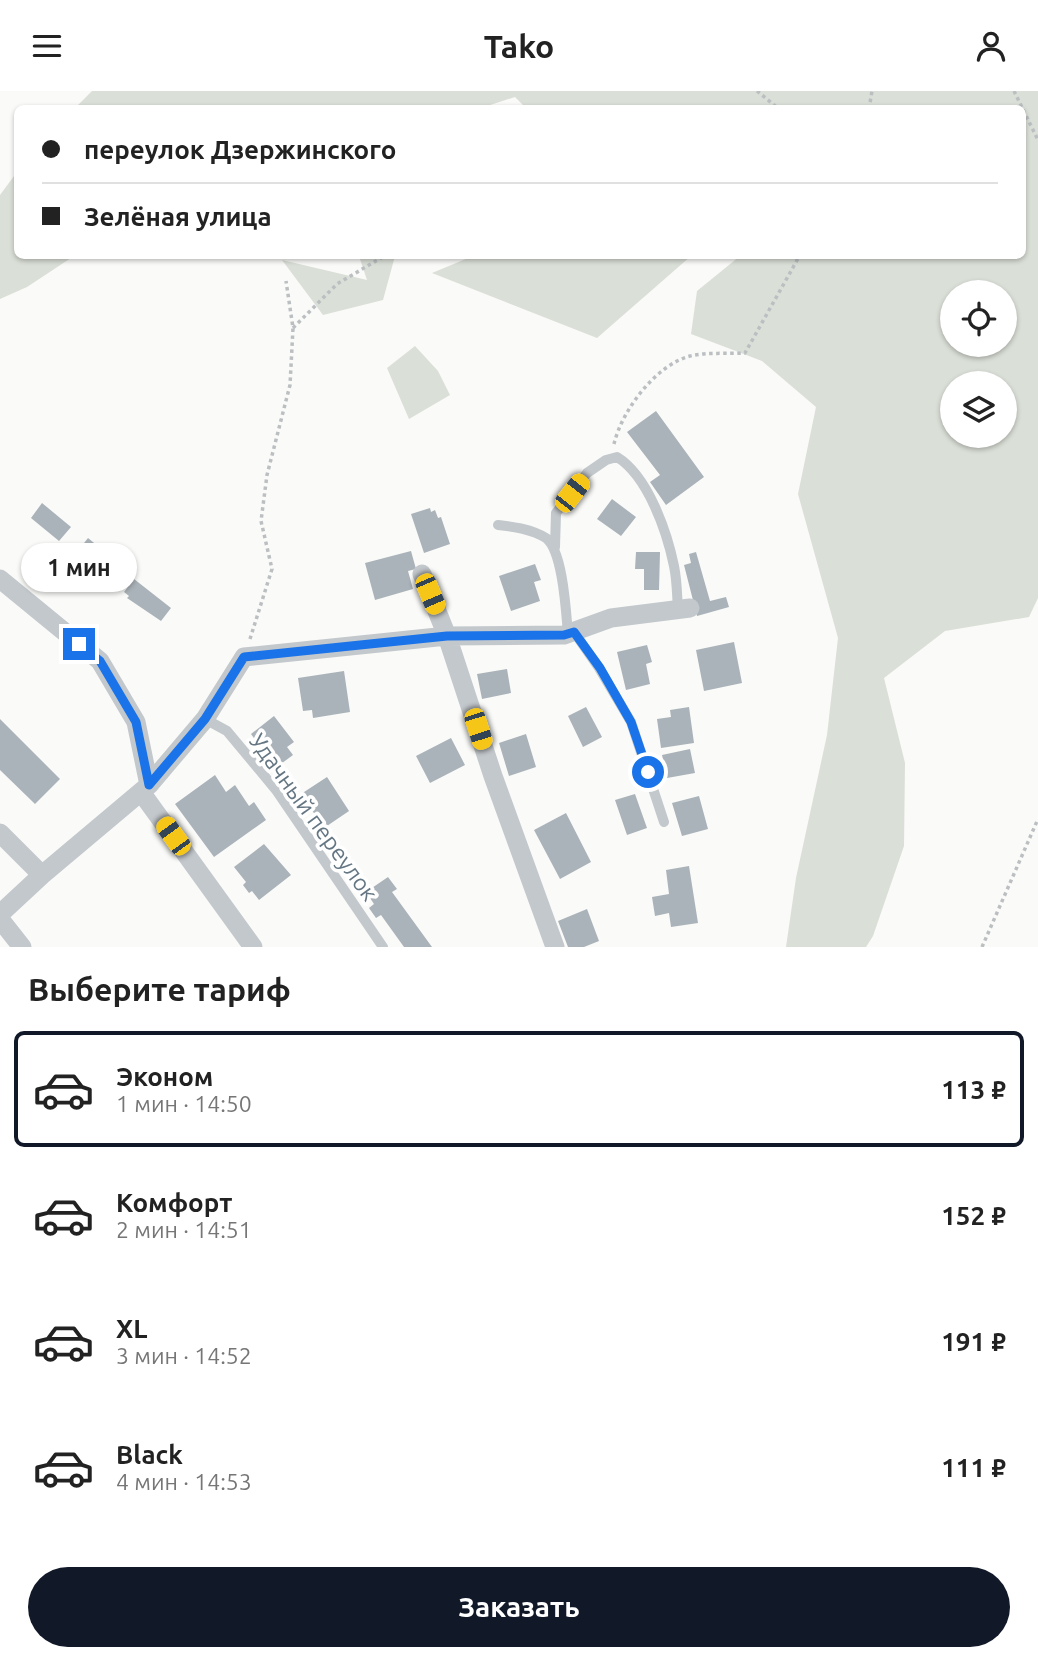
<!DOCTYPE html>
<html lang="ru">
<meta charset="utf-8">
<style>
:root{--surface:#fff;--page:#f2f2f2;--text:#222;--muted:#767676;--line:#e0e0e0;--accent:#111827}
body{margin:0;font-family:Ubuntu,sans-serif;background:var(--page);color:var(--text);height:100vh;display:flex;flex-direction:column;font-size:26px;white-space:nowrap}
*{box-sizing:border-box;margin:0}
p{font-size:23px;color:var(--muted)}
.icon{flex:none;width:38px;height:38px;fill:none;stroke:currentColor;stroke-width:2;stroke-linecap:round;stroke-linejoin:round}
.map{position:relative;height:856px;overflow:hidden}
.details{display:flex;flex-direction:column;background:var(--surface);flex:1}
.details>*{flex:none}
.banner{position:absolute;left:14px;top:14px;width:1012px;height:154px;border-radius:10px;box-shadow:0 2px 5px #0004;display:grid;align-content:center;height:154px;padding:0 28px;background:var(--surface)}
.tools{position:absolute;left:940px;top:189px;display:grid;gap:14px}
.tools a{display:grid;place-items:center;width:77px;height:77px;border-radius:50%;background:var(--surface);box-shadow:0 2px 5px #0004;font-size:35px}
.end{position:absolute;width:32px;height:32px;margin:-16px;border:9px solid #1a73e8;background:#fff;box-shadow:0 0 0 4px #fff}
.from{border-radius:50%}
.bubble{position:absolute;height:49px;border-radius:24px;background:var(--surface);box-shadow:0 2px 5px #0004;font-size:23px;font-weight:700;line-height:49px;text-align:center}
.car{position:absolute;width:21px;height:42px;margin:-21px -10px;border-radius:9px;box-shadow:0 0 5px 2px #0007;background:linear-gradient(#f5c518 24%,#345 0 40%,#f5c518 0 76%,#345 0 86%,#f5c518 0)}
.banner b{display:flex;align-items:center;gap:24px;height:66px;font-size:26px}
.banner b+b{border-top:2px solid var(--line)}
.banner i{width:18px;height:18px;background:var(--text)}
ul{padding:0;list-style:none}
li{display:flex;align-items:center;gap:21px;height:116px;margin:0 14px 10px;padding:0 14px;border:4px solid transparent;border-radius:10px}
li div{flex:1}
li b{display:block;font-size:26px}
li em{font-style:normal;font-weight:700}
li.on{border-color:var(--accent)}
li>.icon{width:63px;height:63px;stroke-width:1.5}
h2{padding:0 28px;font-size:32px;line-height:84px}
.button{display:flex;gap:14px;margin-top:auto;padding:14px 28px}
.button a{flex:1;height:80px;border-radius:42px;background:var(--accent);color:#fff;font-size:28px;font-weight:700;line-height:80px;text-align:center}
header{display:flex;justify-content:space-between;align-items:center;height:91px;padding:0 28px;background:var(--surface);font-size:32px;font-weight:700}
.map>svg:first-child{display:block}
</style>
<header><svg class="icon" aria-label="menu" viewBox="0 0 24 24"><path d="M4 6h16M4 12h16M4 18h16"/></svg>Tako<svg class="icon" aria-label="person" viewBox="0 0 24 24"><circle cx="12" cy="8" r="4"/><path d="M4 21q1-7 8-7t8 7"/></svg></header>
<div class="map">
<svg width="1038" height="856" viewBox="0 0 1038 856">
<rect width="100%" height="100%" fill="#fafaf8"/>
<path fill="#dadfd7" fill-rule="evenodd" d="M92,0h946v507l-9,19 -84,14 -61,47 21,85 -1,83 -31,90 -7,11h-80l10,-69 31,-143 11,-97 -40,-144 18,-87 -54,-46 -71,-27 6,-43 43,-35 282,-1v-146h-495l-12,-12 -37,12 -403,-1zM952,201h52v53h-52zM952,292h52v53h-52z
M17,81l1,83 56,1 -47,31 -27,12v-104z
M359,165h36l-12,44 -60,15 -41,-55 85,20z
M473,165v-1l218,1 -94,82 -165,-65z
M415,255l23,25 12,24 -41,24 -22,-51z"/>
<path fill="#aab3b9" d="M656,320l48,66 -38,28 -16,-23 10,-7 -33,-43z
M612,408l24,18 -15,19 -24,-17z
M42,412l29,24 -12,14 -28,-23z
M430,417l1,4 4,-2 3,8 3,-1 9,27 -26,9 -13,-39z
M88,447l38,31 -12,14 -18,-14 -5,6 -15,-13 5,-6 -4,-4z
M411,460l5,18 -8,2 5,18 -38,11 -10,-37z
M636,461h24l-1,38h-15v-21h-9z
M696,461l14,49 16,-4 3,10 -32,9 -13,-51 7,-2 -2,-9z
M535,473l6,16 -7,2 6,19 -29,10 -12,-35z
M134,488l37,29 -10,13 -34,-23 2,-2 -5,-4z
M734,551l8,41 -38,8 -8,-41z
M647,554l5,17 -6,2 4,20 -24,6 -9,-38z
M507,578l4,24 -29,6 -5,-25z
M344,580l6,41 -37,6 -1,-8 -9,1 -5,-33z
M586,616l16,30 -19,10 -15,-31z
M689,616l5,36 -33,5 -4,-29 14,-2 -1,-7z
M274,625l20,26 -7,5 6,8 -23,17 -6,-8 6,-4 -19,-26z
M0,628l60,60 -25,25 -35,-34z
M526,643l10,33 -27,9 -10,-33z
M451,647l14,27 -35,18 -14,-27z
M690,658l5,24 -28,5 -5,-23z
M215,684l11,17 9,-7 14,21 5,-4 12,18 -52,37 -39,-53z
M327,686l22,34 -25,17 -23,-34z
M635,703l12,34 -20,7 -12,-35z
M699,705l9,33 -26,7 -10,-33z
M566,722l25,49 -31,17 -26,-49z
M264,753l27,31 -32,25 -7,-9 -3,2 -6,-8 3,-3 -12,-15z
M689,775l9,57 -27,4 -2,-14 -14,3 -3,-19 17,-3 -3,-24z
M388,786l9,12 -5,3 40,55h-28l-23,-32 -5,3 -7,-10 5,-4 -8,-12z
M587,818l12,32 -15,6h-16l-10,-26z"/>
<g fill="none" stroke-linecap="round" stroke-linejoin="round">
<path stroke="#bbbfc2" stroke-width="3.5" stroke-dasharray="3.5 3.5" stroke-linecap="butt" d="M757,0l22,18
M1014,0l24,49
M869,18l3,-18
M293,237l44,-44 49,-29
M614,353c8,-34 42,-79 76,-88 17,-4 38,-2 55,-3l55,-98
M250,548l22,-70 -11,-48 6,-46 23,-90 3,-57 -7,-47
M982,856l56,-128"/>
<path stroke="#c3c8cc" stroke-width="10" d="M498,434c17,2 33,4 48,13 17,13 20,74 22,96
M555,456l1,-34 31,-40 19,-13 11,-3c31,19 50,75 57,109 3,14 3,29 4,44
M574,541l25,36 32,54 33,100
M205,628l22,12 49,59 107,157"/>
<path stroke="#c3c8cc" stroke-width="19" d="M422,483l25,62 46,140 62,171
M0,488l100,82 36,61 13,63
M141,701l112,155
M0,742l42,42
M0,823l42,-39 107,-90 56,-66 39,-62 203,-21 117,-1 47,-17 79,-10
M0,828l22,28"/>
</g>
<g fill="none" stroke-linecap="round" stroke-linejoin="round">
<path stroke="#1a73e8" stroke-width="9" d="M79,553l21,17 36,61 13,63 56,-66 39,-62 203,-21 117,-1 10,-3 26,36 31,54 17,50"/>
</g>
<g text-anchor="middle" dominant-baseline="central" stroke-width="7" stroke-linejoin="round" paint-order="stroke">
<g font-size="23" fill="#657683" stroke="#fff">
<text transform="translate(314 726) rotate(54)">Удачный переулок</text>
</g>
</g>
</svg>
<div class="tools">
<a><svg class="icon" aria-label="locate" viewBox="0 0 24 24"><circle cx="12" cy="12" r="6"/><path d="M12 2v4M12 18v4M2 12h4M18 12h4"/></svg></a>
<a><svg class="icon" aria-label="layers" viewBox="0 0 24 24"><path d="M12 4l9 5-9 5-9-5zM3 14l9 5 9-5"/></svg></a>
</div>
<i class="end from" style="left:648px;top:681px"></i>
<i class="end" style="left:79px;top:553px"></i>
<div class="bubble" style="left:21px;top:452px;width:116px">1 мин</div>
<i class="car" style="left:572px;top:402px;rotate:38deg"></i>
<i class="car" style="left:430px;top:503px;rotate:157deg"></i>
<i class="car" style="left:478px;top:638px;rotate:162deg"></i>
<i class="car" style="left:173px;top:745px;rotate:324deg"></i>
<div class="banner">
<b><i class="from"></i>переулок Дзержинского</b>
<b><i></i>Зелёная улица</b>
</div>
</div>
<section class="details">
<h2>Выберите тариф</h2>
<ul>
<li class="on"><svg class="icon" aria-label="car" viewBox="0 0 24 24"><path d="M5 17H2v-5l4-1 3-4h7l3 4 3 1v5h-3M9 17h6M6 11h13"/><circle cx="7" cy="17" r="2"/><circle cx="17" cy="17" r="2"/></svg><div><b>Эконом</b><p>1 мин · 14:50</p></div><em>113 ₽</em></li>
<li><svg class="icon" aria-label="car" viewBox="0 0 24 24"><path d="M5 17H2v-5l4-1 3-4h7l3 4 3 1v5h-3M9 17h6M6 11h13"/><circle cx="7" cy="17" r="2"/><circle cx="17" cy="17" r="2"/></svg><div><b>Комфорт</b><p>2 мин · 14:51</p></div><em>152 ₽</em></li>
<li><svg class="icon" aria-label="car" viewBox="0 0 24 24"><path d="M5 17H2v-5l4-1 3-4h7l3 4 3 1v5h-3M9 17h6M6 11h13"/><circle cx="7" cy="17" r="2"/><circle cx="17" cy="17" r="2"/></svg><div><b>XL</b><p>3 мин · 14:52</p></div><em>191 ₽</em></li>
<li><svg class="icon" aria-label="car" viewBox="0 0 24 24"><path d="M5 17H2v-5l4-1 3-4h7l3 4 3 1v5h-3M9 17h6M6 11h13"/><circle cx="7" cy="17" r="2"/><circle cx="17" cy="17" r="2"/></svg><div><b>Black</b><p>4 мин · 14:53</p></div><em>111 ₽</em></li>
</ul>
<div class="button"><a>Заказать</a></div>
</section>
